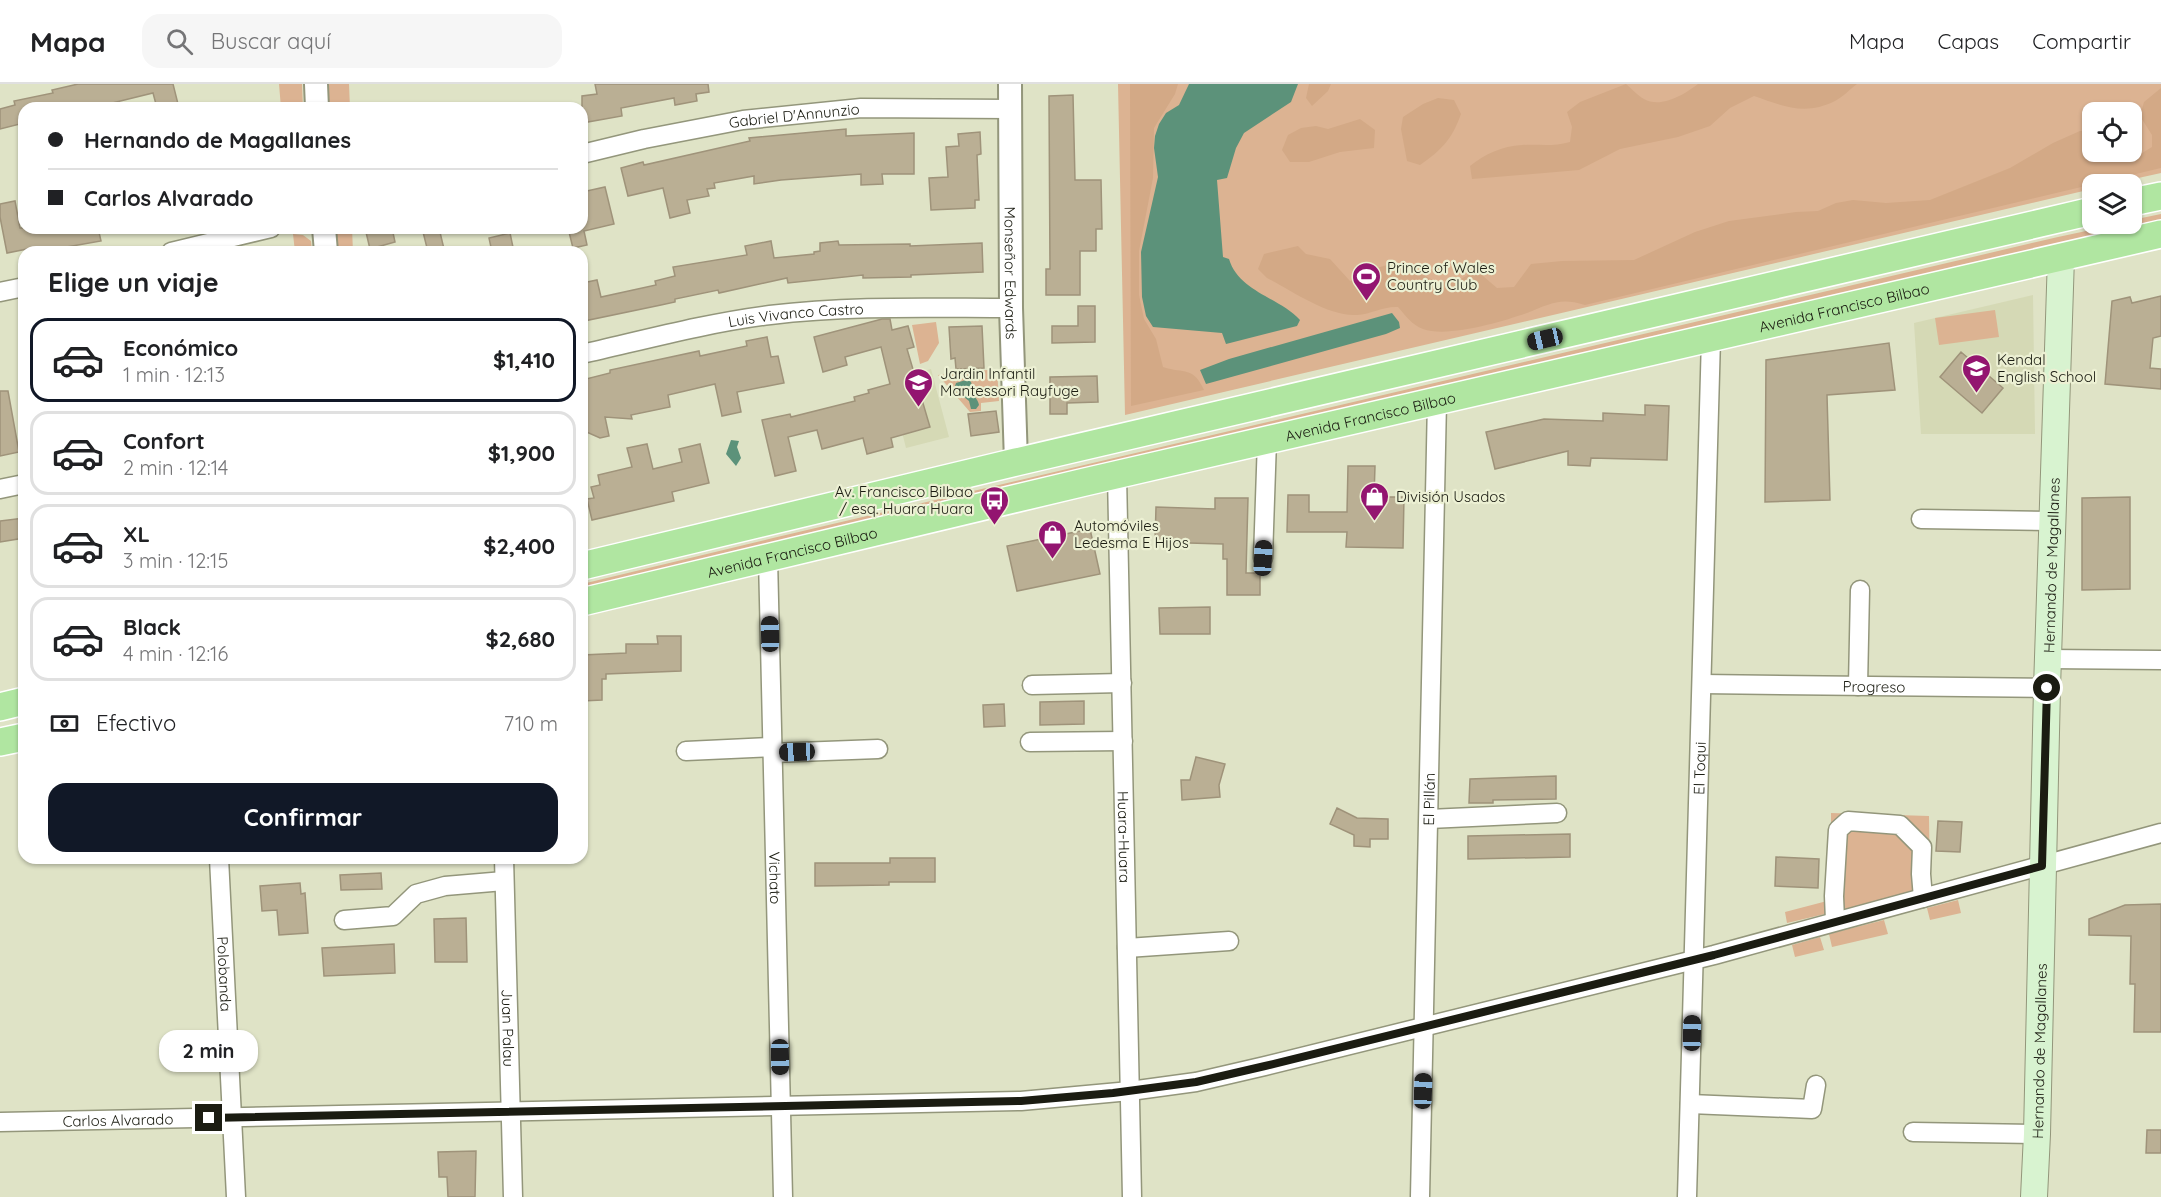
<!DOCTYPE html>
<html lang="es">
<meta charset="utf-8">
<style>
:root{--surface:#fff;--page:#f6f6f6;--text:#202124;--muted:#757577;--line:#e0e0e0;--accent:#111827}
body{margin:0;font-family:Quicksand,sans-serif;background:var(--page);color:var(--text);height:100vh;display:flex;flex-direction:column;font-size:22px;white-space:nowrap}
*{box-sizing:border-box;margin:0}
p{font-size:20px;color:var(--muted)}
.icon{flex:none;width:33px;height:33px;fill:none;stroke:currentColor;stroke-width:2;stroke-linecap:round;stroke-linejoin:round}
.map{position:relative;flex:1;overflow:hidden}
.sheet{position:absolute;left:18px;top:162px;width:570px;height:618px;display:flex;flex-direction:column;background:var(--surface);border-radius:18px;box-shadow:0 2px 4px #0004}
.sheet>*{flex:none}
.top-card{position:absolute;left:18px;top:18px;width:570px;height:132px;border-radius:18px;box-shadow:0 2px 4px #0004;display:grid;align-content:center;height:132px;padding:0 30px;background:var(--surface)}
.controls{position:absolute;left:2082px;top:18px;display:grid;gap:12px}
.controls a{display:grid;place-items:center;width:60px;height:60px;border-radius:12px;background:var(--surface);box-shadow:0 2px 4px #0004;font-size:30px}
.end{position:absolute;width:27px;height:27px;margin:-14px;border:8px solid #1b1c12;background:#fff;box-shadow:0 0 0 3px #fff}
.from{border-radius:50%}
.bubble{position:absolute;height:42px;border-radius:18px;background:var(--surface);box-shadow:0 2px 4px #0004;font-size:20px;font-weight:800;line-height:42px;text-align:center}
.car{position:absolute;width:18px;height:36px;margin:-18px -9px;border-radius:8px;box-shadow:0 0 4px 2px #0007;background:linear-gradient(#222 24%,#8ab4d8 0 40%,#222 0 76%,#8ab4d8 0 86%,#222 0)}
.top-card b{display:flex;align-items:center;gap:21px;height:57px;font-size:22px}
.top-card b+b{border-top:2px solid var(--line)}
.top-card i{width:15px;height:15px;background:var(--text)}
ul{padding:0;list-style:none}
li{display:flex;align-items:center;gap:18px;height:84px;margin:0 12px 9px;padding:0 18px;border:3px solid var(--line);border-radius:18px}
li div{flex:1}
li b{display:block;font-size:22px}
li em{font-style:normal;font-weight:800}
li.current{border-color:var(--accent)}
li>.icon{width:54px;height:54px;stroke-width:1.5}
h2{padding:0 30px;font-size:27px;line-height:72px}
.pay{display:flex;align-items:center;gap:15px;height:66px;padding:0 30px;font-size:22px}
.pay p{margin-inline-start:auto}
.action{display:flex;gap:12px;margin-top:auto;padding:12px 30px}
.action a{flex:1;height:69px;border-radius:18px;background:var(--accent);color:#fff;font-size:24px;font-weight:800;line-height:69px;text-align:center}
header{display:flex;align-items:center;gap:36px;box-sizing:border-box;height:84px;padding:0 30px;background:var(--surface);border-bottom:2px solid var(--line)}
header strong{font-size:28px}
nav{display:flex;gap:33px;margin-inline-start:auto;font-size:21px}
.search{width:420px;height:54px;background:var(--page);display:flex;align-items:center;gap:15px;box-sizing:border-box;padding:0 21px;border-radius:18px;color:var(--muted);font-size:22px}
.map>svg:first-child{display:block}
</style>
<header>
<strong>Mapa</strong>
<div class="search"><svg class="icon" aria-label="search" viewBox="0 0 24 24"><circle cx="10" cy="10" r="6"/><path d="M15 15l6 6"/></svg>Buscar aquí</div>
<nav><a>Mapa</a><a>Capas</a><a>Compartir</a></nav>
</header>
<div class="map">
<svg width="2161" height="1113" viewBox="0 0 2161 1113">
<rect width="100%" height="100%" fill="#dfe3c6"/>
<path fill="#d5d9b5" d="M2033,211l2,139h-114l-7,-111z
M931,285l18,68 -43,11 -17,-68z"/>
<path fill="#dcb392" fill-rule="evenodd" d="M279,0h23l1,24h-22z
M322,0h27l1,24h-26z
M1118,0h1043v89l-50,11h-19v5l-967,226zM2092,28h40v40h-40z
M2161,130v7l-520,120 -1059,249v-6l191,-46 1285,-301 61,-13h13v-4z
M339,144h13l1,24h-15l-2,-17z
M293,150l10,1 8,6 1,11h-17z
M1995,226l4,27 -60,8 -4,-27z
M936,238l3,21 -11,18 -8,3 -8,-39z
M997,285l2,32 -18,2v8l-11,1 -32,-37z
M1831,729l98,3 1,72 -99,25z
M1958,816l3,13 -31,7 -3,-12z
M1827,817l2,12 -42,10 -2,-11z
M1884,836l4,14 -56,13 -3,-13z
M1820,853l4,13 -29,7 -3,-12z"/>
<path fill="#d3a986" d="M1130,0h48l-3,10 -21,34 -1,50 -14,73v44l5,24 12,20 7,28c22,7 30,-1 41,23l-73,16z
M1309,0h22l-3,7 -16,15 -6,-8z
M1626,0c6,5 12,12 18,15 17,10 41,-5 54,-15h159c-7,5 -14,13 -22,17 -30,15 -52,5 -81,-5l-24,12 -20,18 -32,11 -58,12 -41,21 -107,9 -2,-13c15,-12 32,-20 52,-21 18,-1 30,2 48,-3l2,-15 -5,-15 13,-10z
M2161,4v80l-576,137c-25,-8 -35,-1 -58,8 -25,9 -80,25 -104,16 -11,-4 -18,-14 -25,-22 -15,-1 -26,7 -41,8 -28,2 -65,-24 -90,-37l-9,-9 6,-15 34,-8 8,8 24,5 20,22h5l18,-12 25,-7 39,20h19l20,-12 21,18 17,-1 17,-23 31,-3 72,-1 61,-28 34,-11 67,-9 22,-1 18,-8 17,-3 33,3 44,-3 80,-32 43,-25 27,-12h12v21h20l9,9 13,-3 18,-11v-12l-12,-19 4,-14z
M1438,14l16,2 7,14c-9,25 -19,36 -41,51l-13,-4 -6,-32 2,-12 20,-13z
M1360,35l15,11 -1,18 -34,4 -31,10h-19l-8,-12 6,-15 13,-7 15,-2 12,3z"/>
<path fill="#5c927a" d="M1189,0h109l-7,18 -47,31 -8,15 -9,30 -10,2 6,77 6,2c10,33 50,38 71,61l-3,6 -71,18 -4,-11 -69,-6 -7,-11 -4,-19 -1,-45 17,-75 -4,-29 1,-12 4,-12 7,-11 13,-8z
M1392,229l7,9 1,6 -14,6 -180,50 -6,-14 29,-11z
M969,295c4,5 2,6 3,11 1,6 6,9 7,15l-3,4h-5l-2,-8 -15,-12 2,-6z
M731,356l8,1 -2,6 4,11 -5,8 -10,-12z"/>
<path fill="#baaf94" stroke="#9f937a" stroke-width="1.5" d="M78,0h95l6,24h-22l-4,-15 -45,11 1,4h-85v15l-24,6v-20l15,-4 -1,-4 39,-8 -1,-3z
M595,0h113l1,8 -13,2 1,7 -22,4 -1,-7 -53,10 1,8 -40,7v-27l15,-2z
M1073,11l2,85h26l1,49h-6v22h-16v44h-34v-26h4l-1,-173z
M846,45v7l68,-3v41h-32l1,10 -22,1v-11l-80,6 -27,4v-8l-40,7 1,5 -8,1 2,7 -22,4 3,13 -20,5 -7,-30 -35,8 -7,-28 22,-6 1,3 106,-24 -1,-3z
M980,48l1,22 -4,1 2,45h-4v8l-44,2 -2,-32 19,-1 -2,-30 13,-1 -1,-12z
M605,103l9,37 -30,7 3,14 -14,3 -5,-20h14v-36z
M15,117l5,27h78l3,13 -63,11v-4h-6l-25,5 -7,-36v-13z
M365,144h27l3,14 -25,7z
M422,144h17l5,21 -16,3z
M510,149l4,19h-22l-3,-14z
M771,157l3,17 40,-4v-2l6,-1v-8l18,-2 1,4 71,-1v2l72,-3 1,29 -72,3v2l-48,1v-3l-75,8 -1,-5 -68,15 -1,-3 -43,9v3l-14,3 -77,16 -2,-9v-29l15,-3 4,17 55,-12 -1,-4 20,-5 -2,-9 74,-12 -2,-9z
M2161,212v40l-8,2 -3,30 11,1v20l-56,-5 7,-83 18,-4 2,6z
M1078,222h17v36l-43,1v-17h26z
M882,235h8l2,11 16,-4 6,21 -7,2 23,78 -39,11 2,9 -26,7 -4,-16 -41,11 -5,-19 -29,7 8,34 -21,5 -13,-56 28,-6 1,3 64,-16 -1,-4 15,-4 -1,-3 22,-6 -9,-37 -36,10 2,8 -24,7 -9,-35z
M982,242l2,42 -28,1 -1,-11 -4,1 -2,-32z
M767,253l4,20 7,-1 6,27 -47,9 4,20 -19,4 -7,-32 -47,11 2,12 -39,8 1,4 -27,-2 4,19 -9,2 -18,-8v-50l28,-7v-3l89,-19 1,5 47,-10 -1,-5z
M1889,259l6,47 -68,5 3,105 -65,2 1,-142z
M1961,268l42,36 -21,25 -42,-36z
M1097,292l1,26 -31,1v11h-17v-37z
M0,307h8l11,61 -19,4z
M1645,321l24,1 -2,54 -76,-2 -1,8 -22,-1v-14l-73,18 -9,-37 58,-13 59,2v-8l42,2z
M996,327l3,21 -28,4 -3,-22z
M647,360l6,25 29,-7 -3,-13 21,-5 9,39 -37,9 2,9 -82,19 -5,-21 7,-1 -3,-11 9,-2 -2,-10 34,-8 -5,-19z
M1348,382h27l-1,31h30l-1,51 -57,-1 1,-15h-60l1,-37h21v17h38z
M2130,413v92l-48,1v-92z
M1215,414h33l-2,75h14v22h-33v-36h-4v-15l-68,-2 1,-35 59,2z
M24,434v20l-24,4v-21z
M1090,445l10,45 -83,17 -10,-45z
M1210,523v27h-50l-1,-26z
M657,552h24v35l-75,3v5h-4v21l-20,1v-46l44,-2v-9h32z
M1084,617v23l-44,1v-23z
M1004,620l1,22 -21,1 -1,-22z
M1196,673l29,7 -6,21 1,12 -38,3 -1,-20h9z
M1556,692v23l-63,1v3h-24l1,-24z
M1337,724l20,10 31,1v20h-18v8l-16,-1v-11l-24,-11z
M1938,737l24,1 -2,30 -24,-1z
M1570,750v23l-102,2v-23z
M1776,773l43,2 -1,29 -43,-2z
M890,774h45v24h-46v3l-74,1v-23h75z
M381,789l1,16 -41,1 -1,-15z
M300,799l1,11 4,-1 3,40 -29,2 -2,-25 -15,1 -2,-25z
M2161,820v128h-27l1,-48h-5l1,-48 -42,-1v-16l36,-14z
M466,834l1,44h-32l-1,-43z
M394,860l1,29 -71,3 -2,-28z
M2147,1046h14v23h-15z
M476,1067l-1,46h-27l-1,-20h-8l-1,-25z"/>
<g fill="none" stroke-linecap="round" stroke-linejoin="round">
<defs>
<g id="minor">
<path id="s1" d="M582,70l62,-15 99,-19 118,-12 149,1"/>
<path d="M171,168l100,-24"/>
<path d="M0,208l24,-5"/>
<path id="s2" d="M582,270c62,-14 124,-31 188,-39 79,-10 161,-7 241,-7"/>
<path id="s3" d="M1117,391l15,722"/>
<path d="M0,405l24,-5"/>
<path d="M1921,435l131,2"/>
<path id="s4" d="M768,474l15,639"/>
<path d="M1263,474l4,-118"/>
<path d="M2047,575l114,1"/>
<path id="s5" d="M1702,600l345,4"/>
<path d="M1032,601l90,-2"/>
<path d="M1858,602l2,-96"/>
<path d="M1030,658l93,-1"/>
<path d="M686,667l86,-4"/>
<path d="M772,669l106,-4"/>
<path d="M1429,735l128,-6"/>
<path id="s6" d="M219,774l17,339"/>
<path id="s7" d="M504,774l9,339"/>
<path d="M344,836l49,-4 23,-22 29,-8 59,-5"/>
<path d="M1835,837l-1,-25 4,-66 10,-9 52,4 22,22 -1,27 2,24"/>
<path d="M1127,864l102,-7"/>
<path d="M1690,1020l122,5 4,-24"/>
<path id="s8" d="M0,1038l1021,-21 109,-10 66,-9 69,-16 449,-111 447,-122"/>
<path d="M1913,1048l124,2"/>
<path id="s9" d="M1420,1113l17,-796"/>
<path id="s10" d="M1687,1113l24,-859"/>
</g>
<g id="tertiary">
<path d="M316,0l1,24"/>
<path id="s11" d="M1010,0l1,224 5,154"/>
<path d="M324,144l2,24"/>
</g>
<g id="secondary">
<path id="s12" d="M2034,1113l3,-63 10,-446 14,-431"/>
</g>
<g id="primary">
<path d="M2132,118l29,-6"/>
<path d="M582,482l434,-104 1076,-251"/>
<path id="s13" d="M582,518l503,-120 1076,-248"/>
<path d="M0,623l24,-6"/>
<path d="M0,658l24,-5"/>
</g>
</defs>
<use href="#minor" stroke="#93967b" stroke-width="21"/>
<use href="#tertiary" stroke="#93967b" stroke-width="26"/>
<use href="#secondary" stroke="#93967b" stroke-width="28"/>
<use href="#primary" stroke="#fff" stroke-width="30"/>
<use href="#minor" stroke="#fff" stroke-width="18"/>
<use href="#tertiary" stroke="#fff" stroke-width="22"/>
<use href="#secondary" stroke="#d8f3d0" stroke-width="26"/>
<use href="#primary" stroke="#b0e6a1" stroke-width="27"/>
</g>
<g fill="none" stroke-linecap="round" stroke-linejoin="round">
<path stroke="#1b1c12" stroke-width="8" d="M209,1034l812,-17 92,-8 83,-11 69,-16 449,-111 328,-89 5,-178"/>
</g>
<defs>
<symbol id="stadium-pin" viewBox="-11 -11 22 30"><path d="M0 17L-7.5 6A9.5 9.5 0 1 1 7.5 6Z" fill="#931570" stroke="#ecf0d3"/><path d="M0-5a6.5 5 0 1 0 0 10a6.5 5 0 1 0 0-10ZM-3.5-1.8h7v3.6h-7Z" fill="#fff"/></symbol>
<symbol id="school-pin" viewBox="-11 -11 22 30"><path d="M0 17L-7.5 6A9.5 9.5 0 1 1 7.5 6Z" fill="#931570" stroke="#ecf0d3"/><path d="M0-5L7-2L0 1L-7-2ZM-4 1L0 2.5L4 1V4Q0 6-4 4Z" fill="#fff"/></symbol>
<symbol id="shop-pin" viewBox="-11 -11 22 30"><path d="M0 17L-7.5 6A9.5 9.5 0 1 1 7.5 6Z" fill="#931570" stroke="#ecf0d3"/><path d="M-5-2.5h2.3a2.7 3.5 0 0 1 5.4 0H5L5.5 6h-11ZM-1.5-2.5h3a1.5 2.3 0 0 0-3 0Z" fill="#fff"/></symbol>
<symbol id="bus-pin" viewBox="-11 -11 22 30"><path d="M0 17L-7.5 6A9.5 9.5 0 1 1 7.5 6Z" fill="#931570" stroke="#ecf0d3"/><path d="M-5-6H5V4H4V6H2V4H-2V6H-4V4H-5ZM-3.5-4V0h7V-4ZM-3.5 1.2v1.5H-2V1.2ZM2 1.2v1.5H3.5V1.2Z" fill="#fff"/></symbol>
</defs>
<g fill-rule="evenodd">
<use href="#stadium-pin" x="1350" y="176" width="33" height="45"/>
<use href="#school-pin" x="1960" y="268" width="33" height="45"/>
<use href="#school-pin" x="902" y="282" width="33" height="45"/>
<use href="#shop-pin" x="1358" y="396" width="33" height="45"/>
<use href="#bus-pin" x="978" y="400" width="33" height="45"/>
<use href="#shop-pin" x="1036" y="434" width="33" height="45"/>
</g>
<g text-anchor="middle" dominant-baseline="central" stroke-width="4.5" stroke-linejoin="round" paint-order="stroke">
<g font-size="15" fill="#1b1c12" stroke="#ecf0d3">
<text stroke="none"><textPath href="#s1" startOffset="216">Gabriel D'Annunzio</textPath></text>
<text stroke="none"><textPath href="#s11" startOffset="189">Monseñor Edwards</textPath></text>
<text stroke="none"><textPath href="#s13" startOffset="1296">Avenida Francisco Bilbao</textPath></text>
<text stroke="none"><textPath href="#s2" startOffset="218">Luis Vivanco Castro</textPath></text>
<text stroke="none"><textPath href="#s13" startOffset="810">Avenida Francisco Bilbao</textPath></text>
<text stroke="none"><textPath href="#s13" startOffset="216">Avenida Francisco Bilbao</textPath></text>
<text stroke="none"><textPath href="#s12" startOffset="632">Hernando de Magallanes</textPath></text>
<text stroke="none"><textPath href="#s5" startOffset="172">Progreso</textPath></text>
<text stroke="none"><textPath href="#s10" startOffset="429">El Toqui</textPath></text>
<text stroke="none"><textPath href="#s9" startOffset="398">El Pillán</textPath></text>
<text stroke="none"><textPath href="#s3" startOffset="362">Huara-Huara</textPath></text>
<text stroke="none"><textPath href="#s4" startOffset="320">Vichato</textPath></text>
<text stroke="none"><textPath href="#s6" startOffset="116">Polobanda</textPath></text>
<text stroke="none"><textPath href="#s7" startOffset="170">Juan Palau</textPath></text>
<text stroke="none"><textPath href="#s12" startOffset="146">Hernando de Magallanes</textPath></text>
<text stroke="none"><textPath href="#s8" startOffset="118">Carlos Alvarado</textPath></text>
</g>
<g font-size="15" fill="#1b1c12" stroke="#ecf0d3" text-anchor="start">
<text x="1387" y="183">Prince of Wales<tspan x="1387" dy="17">Country Club</tspan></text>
<text x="1997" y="275">Kendal<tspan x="1997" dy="17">English School</tspan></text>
<text x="940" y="289">Jardin Infantil<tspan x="940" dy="17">Mantessori Rayfuge</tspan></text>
<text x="973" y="407" text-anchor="end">Av. Francisco Bilbao<tspan x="973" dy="17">/ esq. Huara Huara</tspan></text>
<text x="1396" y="412">División Usados</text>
<text x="1074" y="441">Automóviles<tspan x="1074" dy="17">Ledesma E Hijos</tspan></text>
</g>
</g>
</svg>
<div class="controls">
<a><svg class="icon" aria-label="locate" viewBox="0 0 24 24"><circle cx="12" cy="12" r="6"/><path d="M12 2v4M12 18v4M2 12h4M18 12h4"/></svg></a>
<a><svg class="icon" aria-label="layers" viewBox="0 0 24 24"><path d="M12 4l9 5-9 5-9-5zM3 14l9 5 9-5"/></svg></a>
</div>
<i class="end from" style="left:2047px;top:604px"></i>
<i class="end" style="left:209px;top:1034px"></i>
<div class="bubble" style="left:159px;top:946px;width:99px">2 min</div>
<i class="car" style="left:1545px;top:255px;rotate:257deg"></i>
<i class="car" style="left:1263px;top:474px;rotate:3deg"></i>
<i class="car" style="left:770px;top:550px;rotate:359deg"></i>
<i class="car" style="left:797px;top:668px;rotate:268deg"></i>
<i class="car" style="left:1692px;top:949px;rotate:1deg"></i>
<i class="car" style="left:780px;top:973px;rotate:179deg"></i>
<i class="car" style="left:1423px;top:1007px;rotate:2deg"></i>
<div class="top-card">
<b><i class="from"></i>Hernando de Magallanes</b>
<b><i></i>Carlos Alvarado</b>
</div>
<section class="sheet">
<h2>Elige un viaje</h2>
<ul>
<li class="current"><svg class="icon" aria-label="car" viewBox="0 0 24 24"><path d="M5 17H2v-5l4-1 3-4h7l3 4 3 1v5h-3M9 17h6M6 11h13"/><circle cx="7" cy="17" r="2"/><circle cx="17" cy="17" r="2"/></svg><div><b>Económico</b><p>1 min · 12:13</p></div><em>$1,410</em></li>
<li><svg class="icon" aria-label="car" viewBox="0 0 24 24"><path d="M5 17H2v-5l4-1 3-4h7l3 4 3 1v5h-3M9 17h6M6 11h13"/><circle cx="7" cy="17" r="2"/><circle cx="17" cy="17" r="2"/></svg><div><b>Confort</b><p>2 min · 12:14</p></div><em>$1,900</em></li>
<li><svg class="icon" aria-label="car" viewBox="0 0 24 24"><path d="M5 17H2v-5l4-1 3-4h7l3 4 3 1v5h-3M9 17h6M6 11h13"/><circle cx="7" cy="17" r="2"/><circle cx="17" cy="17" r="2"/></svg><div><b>XL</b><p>3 min · 12:15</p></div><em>$2,400</em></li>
<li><svg class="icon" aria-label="car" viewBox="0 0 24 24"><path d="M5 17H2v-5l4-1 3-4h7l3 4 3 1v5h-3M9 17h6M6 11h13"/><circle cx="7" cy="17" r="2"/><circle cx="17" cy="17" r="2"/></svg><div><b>Black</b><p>4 min · 12:16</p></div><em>$2,680</em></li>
</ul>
<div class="pay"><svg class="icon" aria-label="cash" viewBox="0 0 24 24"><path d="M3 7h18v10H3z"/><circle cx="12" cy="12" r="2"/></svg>Efectivo<p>710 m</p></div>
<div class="action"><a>Confirmar</a></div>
</section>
</div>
